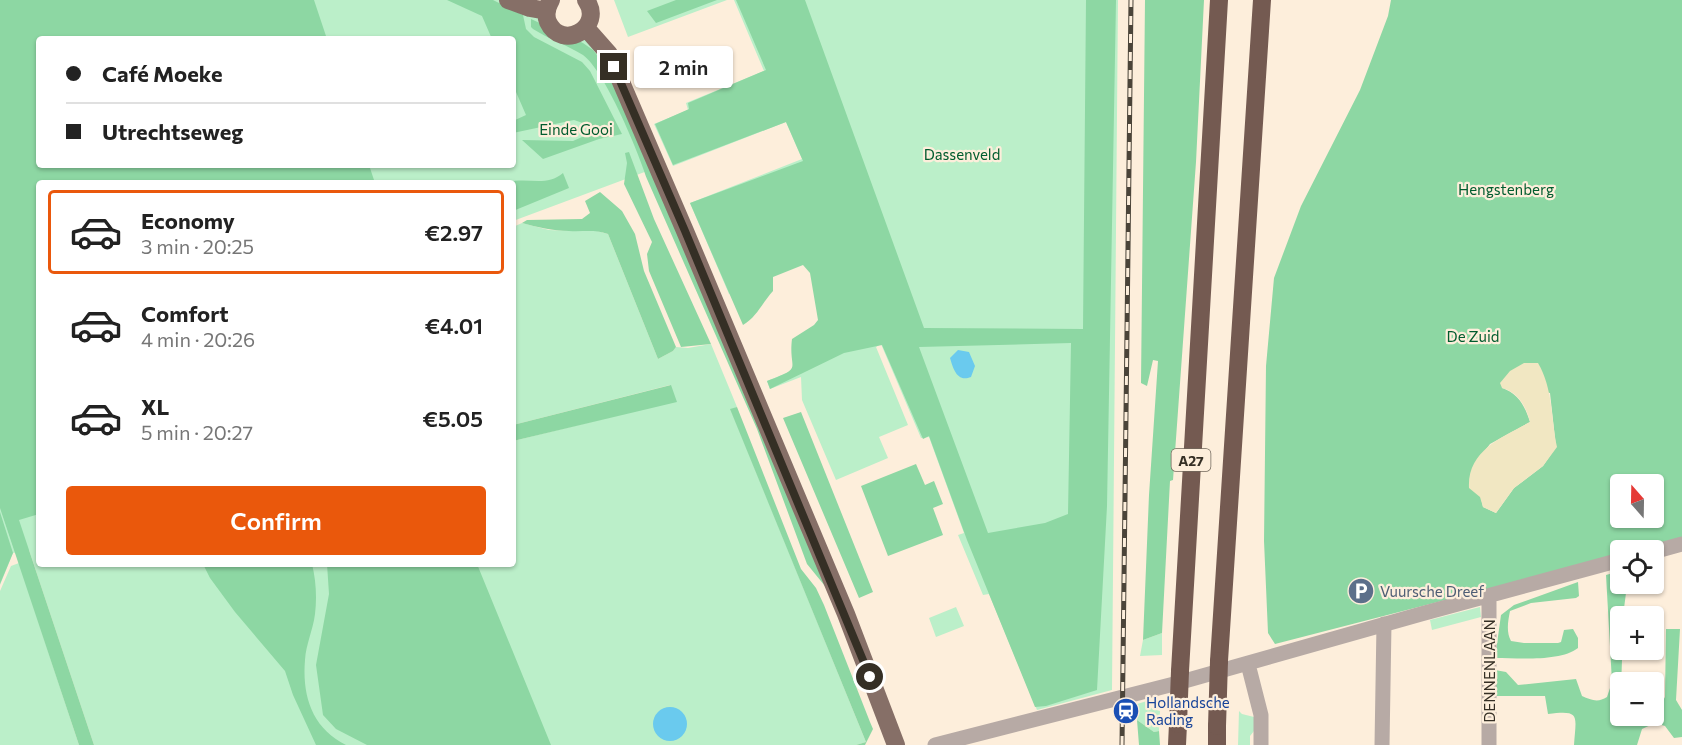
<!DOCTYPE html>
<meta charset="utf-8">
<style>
:root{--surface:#fff;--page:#f6f6f6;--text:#222;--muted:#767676;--line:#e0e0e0;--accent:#ea580c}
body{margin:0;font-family:Commissioner,sans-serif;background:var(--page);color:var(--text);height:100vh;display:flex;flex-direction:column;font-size:22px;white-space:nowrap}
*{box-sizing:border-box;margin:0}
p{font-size:20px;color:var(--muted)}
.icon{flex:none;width:33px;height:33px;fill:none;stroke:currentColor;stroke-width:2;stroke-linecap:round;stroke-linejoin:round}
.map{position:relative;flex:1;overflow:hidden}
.drawer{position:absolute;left:36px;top:180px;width:480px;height:387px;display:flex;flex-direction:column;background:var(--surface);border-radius:6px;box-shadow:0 2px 4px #0004}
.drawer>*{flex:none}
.hud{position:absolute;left:36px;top:36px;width:480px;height:132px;border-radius:6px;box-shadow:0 2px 4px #0004;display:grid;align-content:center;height:132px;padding:0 30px;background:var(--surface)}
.needle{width:39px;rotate:340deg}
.fabs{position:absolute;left:1610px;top:474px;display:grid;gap:12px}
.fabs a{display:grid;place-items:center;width:54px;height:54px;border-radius:6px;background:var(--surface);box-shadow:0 2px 4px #0004;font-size:30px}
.end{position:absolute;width:27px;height:27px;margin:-14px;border:8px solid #352f25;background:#fff;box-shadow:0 0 0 3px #fff}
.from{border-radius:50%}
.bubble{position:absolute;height:42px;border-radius:6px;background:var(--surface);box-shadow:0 2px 4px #0004;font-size:20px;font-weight:600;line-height:42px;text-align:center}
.hud b{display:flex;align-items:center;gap:21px;height:57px;font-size:22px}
.hud b+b{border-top:2px solid var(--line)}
.hud i{width:15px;height:15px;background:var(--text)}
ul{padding:10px 0 0;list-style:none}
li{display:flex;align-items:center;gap:18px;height:84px;margin:0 12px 9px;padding:0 18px;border:3px solid transparent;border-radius:6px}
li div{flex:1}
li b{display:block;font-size:22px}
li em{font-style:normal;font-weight:600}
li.active{border-color:var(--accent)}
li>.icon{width:54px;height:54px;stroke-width:1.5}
.cta{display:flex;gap:12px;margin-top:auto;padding:12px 30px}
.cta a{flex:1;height:69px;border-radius:6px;background:var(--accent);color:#fff;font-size:24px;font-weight:600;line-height:69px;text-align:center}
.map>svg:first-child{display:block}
</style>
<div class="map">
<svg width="1682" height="745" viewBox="0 0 1682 745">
<rect width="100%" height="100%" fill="#fdeedb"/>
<path fill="#bbefc9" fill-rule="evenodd" d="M0,0h514l102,56 42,111 -145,54v-38h-474v381h474v-123l163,-40 -6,-16 -157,40v-198l9,-4 27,7 23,1 22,-1 14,4 50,125 15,-8 3,-4 12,1 23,-4 26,63 -6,3 135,332 -10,3h-762l-65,-195 -16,3 -13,32zM39,39h474v126h-474z
M614,0h113l-99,37z
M734,0h384l-6,690 -75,20 -48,-116 -6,1 -25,-60 6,-2 -35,-96 -8,1 -40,-94 -5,3 32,78 -29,12 9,21 -52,22 -34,-80 -1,-23 -31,12 -3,-8 110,-44 -37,-89 -111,46 -39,-91 112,-44 -16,-37 -113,44 -19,-42 34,-14 -2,-7 78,-32z
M19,563l60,182h-79v-154l11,-25z
M956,607l8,19 -28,11 -7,-19z
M1480,607l1,10 -49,13 -2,-10z
M1162,633v22l-22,1 3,-16z
M1147,701l5,8 8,2 -1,20 -5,1 -17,-12v-16z
M1239,711l3,3 12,3v14l-4,5v9h-12z"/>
<path fill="#8dd7a3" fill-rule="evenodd" d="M0,0h314l13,39h-288v126h330l6,18h-336v331l-20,6 75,225h-15l-79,-237z
M447,0h46l30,15 3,14 8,8 48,25 8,9 32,63 -23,5 -56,20 -21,-19 51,1 27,-12 -26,-9 -61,13v-12l13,-6 -13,-30v-46h-21l-10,-23z
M676,0h41l-61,23 -9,-12z
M736,0h69l119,328 159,1 3,-329h30l-9,506 -10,184 -51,16 -11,1 -68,-167 -38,-104 -6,3 -41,-94 -38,8 -74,36 -3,-8c38,-14 21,-10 25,-42l22,-14 4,-5 -8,-47 -7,-8 -30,12v14c-11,12 -16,26 -30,34l-53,-122 113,-42 -17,-39 -113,43 -18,-41 34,-15 -1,-6 78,-33zM1071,343l-3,171 -23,9 -57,10 -69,-186z
M1145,0h59l-8,162 -23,318 -3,1 -8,152 -19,7 6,-145 9,-134 -5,-1 -6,26 -6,-3z
M1391,0h291v539l-43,11h-19v5l-345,89 -7,-11 -4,-92 2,-175 8,-88 27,-72 59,-116 28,-74zM1502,388l48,5 6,54 -13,19 -29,22 -18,25 -13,-6 -9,-42 16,-21 40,-22c-5,-16 -12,-29 -28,-34zM1620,484h33v34h-33z
M531,19l52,24 10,7 20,25 216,516 -22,-27 -50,-135 -110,-250c-9,-28 -42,-108 -64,-124 -16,-10 -34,-16 -50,-26l-2,-2z
M629,152l25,67 57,125 -30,3 -32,-76 -2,-17 5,-12 -28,-58 3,-21 -2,-10z
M563,173l6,15 -56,23v-28h-7c20,-7 40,5 57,-10z
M600,192l22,19 13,23 9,37 32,76 -3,4 -15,8 -50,-125c-14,-5 -25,-2 -39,-3 -16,0 -32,-4 -47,-8l5,-3 55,-1 8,-6 -5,-12z
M671,385l6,17 -164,39v-16z
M737,407l64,162 15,19 8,17 46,117 3,7 -8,16h-9l10,-3 -136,-333z
M801,412l72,180 -14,6 -76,-180z
M916,464l9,21 9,-4 9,23 -10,4 10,27 -55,21 -27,-70z
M0,512l13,41 -13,31z
M203,564h109c4,16 5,34 3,50 -2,16 -9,30 -10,46 -3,36 7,68 41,85h-30l-23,-50 -8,-24 -50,-59 -25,-34z
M327,564h150l74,181h-184l-31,-16 -13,-14 -7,-50 13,-71z
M1620,571v13h20l-14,9 -3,23h-3v34h12l-10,10 -2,56h33v-11l8,-1 4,-7 1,-68h14l-4,71 6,10v27l-8,1 -9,-12 -10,-3 -13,6 -5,16h-63c2,-30 7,-35 -26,-31l-3,-18h-50v-26l11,2 12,13 58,-6 6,17c9,4 16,7 25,1l5,-15 -6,-107z
M1578,582l1,14 -3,2 -45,5 -21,8c-2,10 -4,21 1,30l13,2h34l3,-1 3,-12 9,-1 5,9v10c-18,14 -60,10 -83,10l6,-43 13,-10z
M1137,720l17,12 5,-1 1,14h-21z"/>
<path fill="#f1e7c2" d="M1524,363h14c15,25 13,56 19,84l-14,19 -29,22 -18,25 -13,-6 -3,-10 -11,-9c-2,-38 34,-51 61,-66 -4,-16 -12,-30 -28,-34l-2,-5 10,-12z"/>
<path fill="#6acaee" d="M958,350l11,2 6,14 -4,11c-14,6 -18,-9 -21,-19z
M653 724a17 17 0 1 1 34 0a17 17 0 1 1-34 0Z"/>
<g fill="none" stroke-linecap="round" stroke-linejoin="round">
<path stroke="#b7aaa5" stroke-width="15" d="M1653,552l29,-8
M1248,664l13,51v30
M935,745l239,-61 247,-70 199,-54
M1382,745l2,-121
M1489,745v-148"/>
<path stroke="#866f67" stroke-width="18" d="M508,0l22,8 17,3
M551,0c-4,7 -6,15 -3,22 14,30 57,5 38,-22
M586,28l23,26 76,177 161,383 50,131"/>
<path stroke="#745a51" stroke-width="18" d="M1219,661l43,-661
M1180,671l39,-671
M1177,745l1,-21
M1217,745v-19"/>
<defs>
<path id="rail" d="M1122,745l9,-745"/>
</defs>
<use href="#rail" stroke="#4b4439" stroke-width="5"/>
<use href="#rail" stroke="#fdeedb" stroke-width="3" stroke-dasharray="9" stroke-linecap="butt"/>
<path stroke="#745a51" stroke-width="18" d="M1178,724l2,-53
M1217,726l2,-65"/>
</g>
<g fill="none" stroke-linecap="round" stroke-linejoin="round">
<path stroke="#352f25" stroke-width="8" d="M614,67l71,164 185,446"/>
</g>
<defs>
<symbol id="parking-disc" viewBox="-11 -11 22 22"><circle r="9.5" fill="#5c6f8a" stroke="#fdeedb"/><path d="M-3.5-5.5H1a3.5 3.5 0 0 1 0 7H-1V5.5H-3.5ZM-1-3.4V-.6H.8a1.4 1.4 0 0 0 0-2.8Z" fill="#fff"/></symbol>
<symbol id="station-disc" viewBox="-11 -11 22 22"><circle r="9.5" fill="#1a4fb4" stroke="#fdeedb"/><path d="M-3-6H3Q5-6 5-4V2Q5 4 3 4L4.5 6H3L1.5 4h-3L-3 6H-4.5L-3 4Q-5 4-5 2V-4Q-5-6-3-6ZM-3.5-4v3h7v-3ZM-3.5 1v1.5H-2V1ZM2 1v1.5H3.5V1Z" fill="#fff"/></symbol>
</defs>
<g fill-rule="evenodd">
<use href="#parking-disc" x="1346" y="576" width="30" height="30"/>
<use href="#station-disc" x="1111" y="696" width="30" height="30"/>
</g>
<g text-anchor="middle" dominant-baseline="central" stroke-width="4.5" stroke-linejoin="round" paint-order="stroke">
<rect fill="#fdeedb" stroke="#71685c" stroke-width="1.5" x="1171.5" y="449" width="39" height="22" rx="4.5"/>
<g font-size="14" font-weight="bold" fill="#352f25">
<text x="1191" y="460">A27</text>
</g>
<g font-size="15" fill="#005c2e" stroke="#fdeedb">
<text x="576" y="129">Einde Gooi</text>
<text x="962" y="154">Dassenveld</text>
<text x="1506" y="189">Hengstenberg</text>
<text x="1473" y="336">De Zuid</text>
</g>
<g font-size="15" fill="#4e5e75" stroke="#fdeedb" text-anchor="start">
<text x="1380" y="591">Vuursche Dreef</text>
</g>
<g font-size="15" fill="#352f25" stroke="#fdeedb">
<text transform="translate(1489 671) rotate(-90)">DENNENLAAN</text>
</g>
<g font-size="15" fill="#164399" stroke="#fdeedb" text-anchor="start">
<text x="1146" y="702">Hollandsche<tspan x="1146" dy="17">Rading</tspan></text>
</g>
</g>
</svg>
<div class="fabs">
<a><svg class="needle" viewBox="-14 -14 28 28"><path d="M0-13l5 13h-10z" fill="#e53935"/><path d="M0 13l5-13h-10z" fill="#767676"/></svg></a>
<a><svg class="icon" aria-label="locate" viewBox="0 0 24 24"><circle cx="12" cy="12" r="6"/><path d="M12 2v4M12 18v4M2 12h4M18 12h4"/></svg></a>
<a>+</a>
<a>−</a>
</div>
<i class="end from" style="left:870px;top:677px"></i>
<i class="end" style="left:614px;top:67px"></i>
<div class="bubble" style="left:634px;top:46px;width:99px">2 min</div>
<div class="hud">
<b><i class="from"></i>Café Moeke</b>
<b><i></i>Utrechtseweg</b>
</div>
<section class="drawer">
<ul>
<li class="active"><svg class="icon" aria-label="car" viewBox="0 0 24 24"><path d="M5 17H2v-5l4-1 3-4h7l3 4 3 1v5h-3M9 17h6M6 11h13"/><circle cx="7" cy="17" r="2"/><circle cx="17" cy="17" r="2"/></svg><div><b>Economy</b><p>3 min · 20:25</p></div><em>€2.97</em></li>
<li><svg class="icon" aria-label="car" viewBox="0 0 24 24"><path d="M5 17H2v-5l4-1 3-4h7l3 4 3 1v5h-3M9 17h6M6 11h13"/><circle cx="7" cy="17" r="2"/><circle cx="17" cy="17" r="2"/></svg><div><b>Comfort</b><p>4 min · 20:26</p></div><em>€4.01</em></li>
<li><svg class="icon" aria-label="car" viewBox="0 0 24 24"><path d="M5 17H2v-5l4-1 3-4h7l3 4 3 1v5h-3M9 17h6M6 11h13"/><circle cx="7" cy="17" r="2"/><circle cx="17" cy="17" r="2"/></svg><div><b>XL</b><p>5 min · 20:27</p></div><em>€5.05</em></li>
</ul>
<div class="cta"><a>Confirm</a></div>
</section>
</div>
